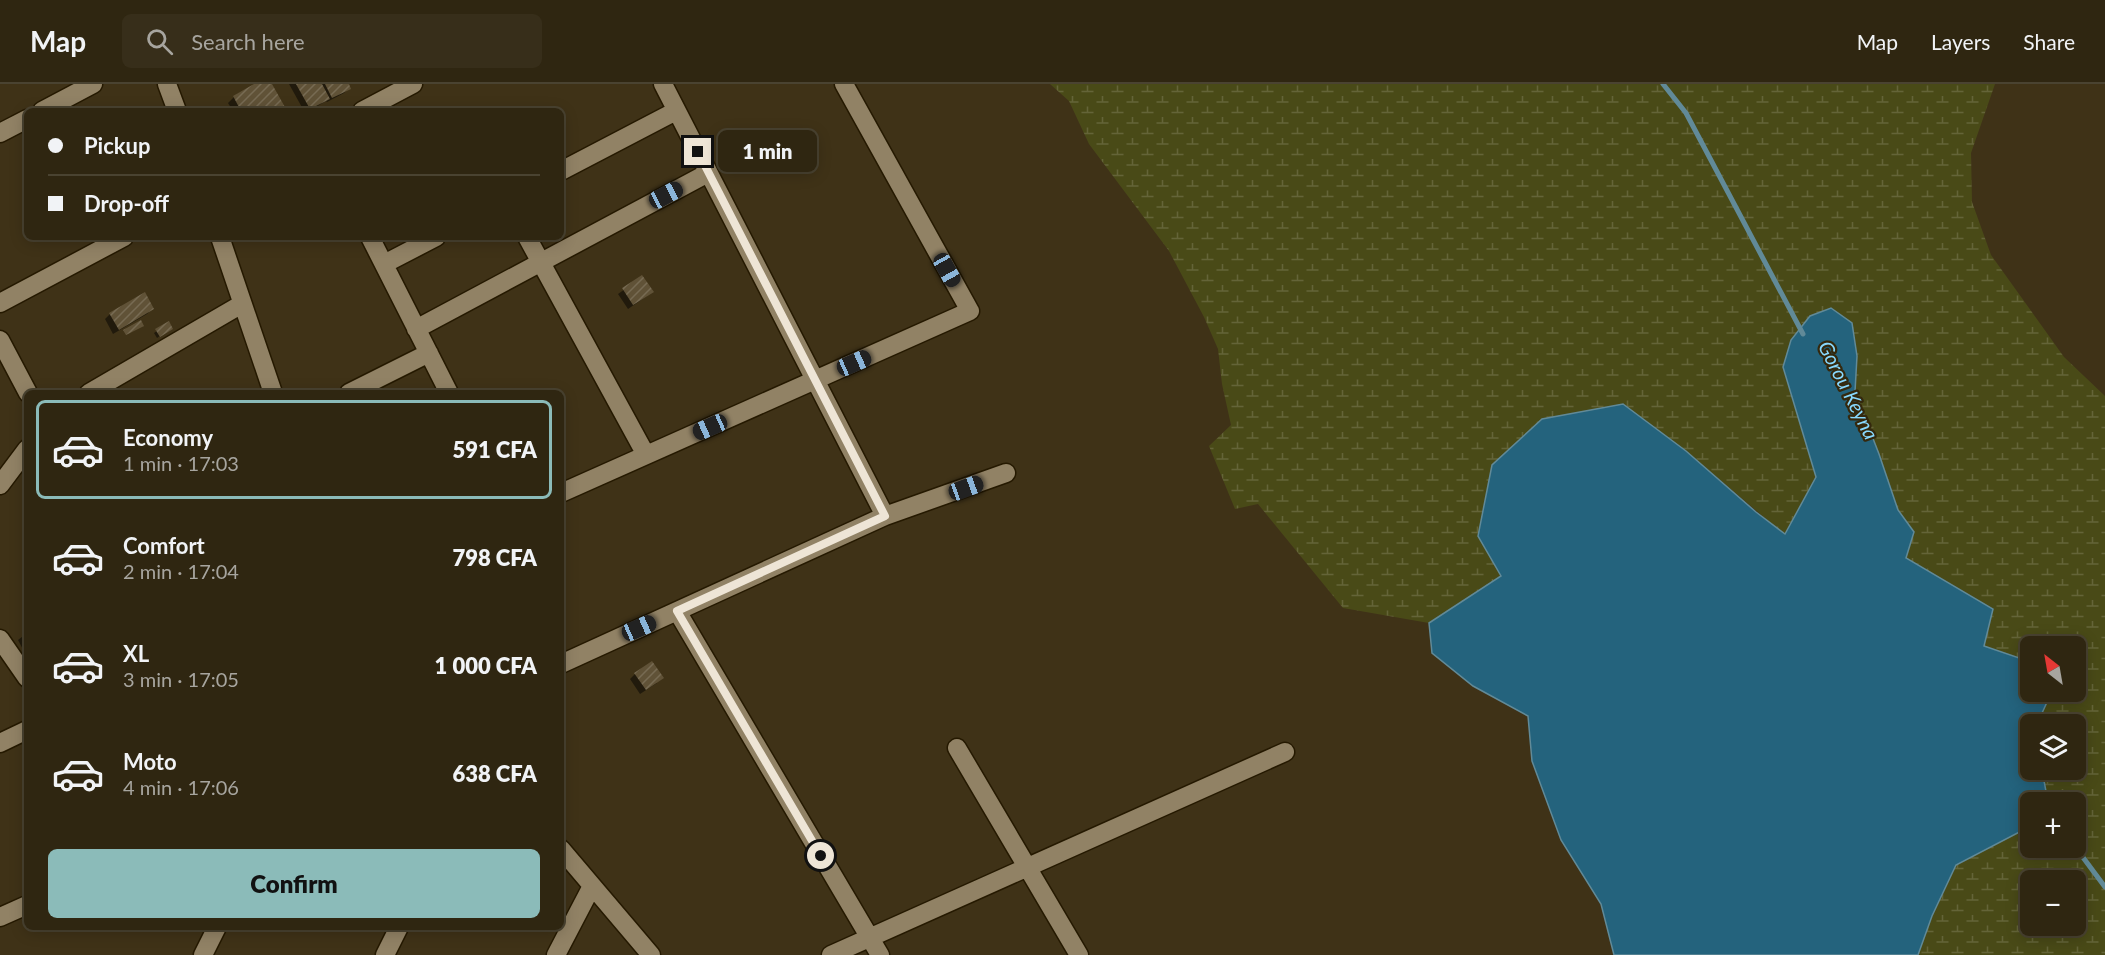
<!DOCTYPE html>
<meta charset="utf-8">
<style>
:root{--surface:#2f2611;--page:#372e1a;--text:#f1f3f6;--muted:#a7a59f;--line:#4a4331;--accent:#8bbbb9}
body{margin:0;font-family:Lato,sans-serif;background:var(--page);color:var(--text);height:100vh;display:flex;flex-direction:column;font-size:22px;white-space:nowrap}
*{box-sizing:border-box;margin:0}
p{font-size:20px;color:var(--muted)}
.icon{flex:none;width:33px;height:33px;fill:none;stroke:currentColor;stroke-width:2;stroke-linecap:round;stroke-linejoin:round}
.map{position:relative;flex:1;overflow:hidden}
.drawer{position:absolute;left:24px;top:306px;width:540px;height:540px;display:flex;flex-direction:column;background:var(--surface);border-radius:9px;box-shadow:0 3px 15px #0003,0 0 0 2px var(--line)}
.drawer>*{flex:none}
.top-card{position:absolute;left:24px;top:24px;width:540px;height:132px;border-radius:9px;box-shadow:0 3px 15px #0003,0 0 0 2px var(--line);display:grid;align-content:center;height:132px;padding:0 24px;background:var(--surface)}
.needle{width:39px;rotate:329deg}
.fabs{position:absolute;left:2020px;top:552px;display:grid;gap:12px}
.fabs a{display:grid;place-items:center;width:66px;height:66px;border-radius:9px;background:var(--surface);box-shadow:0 3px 15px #0003,0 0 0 2px var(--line);font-size:30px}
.end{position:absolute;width:27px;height:27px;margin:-14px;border:8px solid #eee5d6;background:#111;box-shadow:0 0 0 3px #111}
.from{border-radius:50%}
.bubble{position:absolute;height:42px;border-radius:9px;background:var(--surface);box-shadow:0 3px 15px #0003,0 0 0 2px var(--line);font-size:20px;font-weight:800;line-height:42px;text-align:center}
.car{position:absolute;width:18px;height:36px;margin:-18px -9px;border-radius:8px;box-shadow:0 0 4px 2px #0007;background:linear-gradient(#222 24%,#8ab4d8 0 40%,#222 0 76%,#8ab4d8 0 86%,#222 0)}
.top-card b{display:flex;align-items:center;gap:21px;height:57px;font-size:22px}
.top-card b+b{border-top:2px solid var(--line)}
.top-card i{width:15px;height:15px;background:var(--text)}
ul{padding:10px 0 0;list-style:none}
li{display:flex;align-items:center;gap:18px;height:99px;margin:0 12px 9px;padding:0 12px;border:3px solid transparent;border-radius:9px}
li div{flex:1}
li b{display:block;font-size:22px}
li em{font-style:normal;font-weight:800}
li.current{border-color:var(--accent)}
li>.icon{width:54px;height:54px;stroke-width:1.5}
.button{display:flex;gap:12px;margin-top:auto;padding:12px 24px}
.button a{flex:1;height:69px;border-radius:9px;background:var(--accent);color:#111;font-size:24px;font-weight:800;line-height:69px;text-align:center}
header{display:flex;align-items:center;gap:36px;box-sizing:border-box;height:84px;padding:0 30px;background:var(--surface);border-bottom:2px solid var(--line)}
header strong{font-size:28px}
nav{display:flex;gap:33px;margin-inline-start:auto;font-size:21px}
.search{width:420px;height:54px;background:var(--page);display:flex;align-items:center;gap:15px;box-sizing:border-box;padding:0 21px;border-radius:9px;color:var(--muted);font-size:22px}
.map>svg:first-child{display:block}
</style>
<header>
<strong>Map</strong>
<div class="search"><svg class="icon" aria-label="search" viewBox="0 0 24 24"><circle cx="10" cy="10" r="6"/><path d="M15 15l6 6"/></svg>Search here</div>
<nav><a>Map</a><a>Layers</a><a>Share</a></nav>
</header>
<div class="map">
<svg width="2105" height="871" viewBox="0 0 2105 871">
<defs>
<pattern id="wetland-marsh" width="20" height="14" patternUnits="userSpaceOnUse" patternTransform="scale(1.5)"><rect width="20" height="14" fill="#494a17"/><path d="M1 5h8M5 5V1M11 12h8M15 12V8" fill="none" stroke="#646438"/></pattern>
<pattern id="building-hatch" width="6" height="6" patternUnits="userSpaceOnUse" patternTransform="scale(1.5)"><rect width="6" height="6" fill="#605237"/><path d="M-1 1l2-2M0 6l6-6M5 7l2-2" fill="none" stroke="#776b53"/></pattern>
</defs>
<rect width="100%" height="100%" fill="#3f3217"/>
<path fill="url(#wetland-marsh)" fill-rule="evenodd" d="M1050,0h945l-24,69 1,49 19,53 73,102 41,39v559h-187l14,-39 24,-51 75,-39v22h45v-46h-28l-6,-32h34v-46h-39l11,-24 -2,-8h30v-46h-45v16l-47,-16 9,-37 -87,-51 8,-26 -16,-22 -19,-56 -24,-62 2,-36 -6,-33 -20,-15 -31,115 16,54 -31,58 -99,-84 -63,-47 -145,132 24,40 -73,47 -86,-15 -85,-104 -23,5 -26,-63 22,-21 -9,-41 -4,-35 -14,-32 -35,-66 -80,-107 -20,-43zM2031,796h45v46h-45z"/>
<path fill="#24637d" stroke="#618a98" stroke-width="1.5" d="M1831,224l21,15 5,33 -2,36 24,62 19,56 16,22 -8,26 87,51 -9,37 47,16v30h15l2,8 -11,24h-6v46h11l6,32h-17v24l-75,39 -24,51 -14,39h-304l-13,-51 -40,-64 -29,-79 -4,-45 -55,-30 -41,-33 -3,-30 72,-47 -23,-40 14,-71 50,-46 81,-15 63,47 70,61 29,22 31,-57 -33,-110 8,-27 19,-24z"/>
<path fill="#0007" d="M256,0h14l14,25 -2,2h-49l-5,-8 9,-9z
M289,0h58l2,4 -5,5 -17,9 -1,-1 -17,10h-5z
M642,193l5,19 -19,13 -10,-15z
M152,225l-5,5 -34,20 -8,-15 5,-5z
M168,239l1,7 -12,8 -3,-5z
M27,549v24l-9,-17z
M635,590l22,9 -17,11 -10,-15z"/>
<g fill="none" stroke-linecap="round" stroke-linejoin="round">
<path stroke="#618a98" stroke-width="5" d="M1663,0l23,29 117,221
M2076,764l29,39"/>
</g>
<path fill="url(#building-hatch)" d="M254,0h18l14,25 -45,2 -8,-15z
M296,0h26l8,15 -20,10z
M325,0h24l2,5 -19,9z
M642,191l12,17 -21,13 -11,-17z
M145,208l9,17 -35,21 -10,-17z
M141,236l3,6 -18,9 -3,-5z
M169,237l4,8 -13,8 -5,-8z
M652,577l12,17 -18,12 -12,-17z"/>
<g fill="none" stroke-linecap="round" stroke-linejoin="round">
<defs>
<path id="minor" d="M167,0l10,27
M663,0l222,432
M42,27l51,-27
M362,27l51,-27
M0,49l27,-14
M561,87l115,-60
M220,153l53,156
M370,153l79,156
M527,153l119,218
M384,180l52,-27
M0,219l124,-66
M416,245l292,-156
M0,256l28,53
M89,309l153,-89
M349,309l80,-40
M0,401l27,-36
M561,409l409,-182 -126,-227
M677,527l203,344
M0,555l27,39
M561,580l324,-148 121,-43
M0,659l27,-13
M957,664l122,207
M561,765l90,106
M0,833l27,-12
M203,871l14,-28
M385,871l14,-28
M556,871l36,-69
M831,871l454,-203"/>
</defs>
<use href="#minor" stroke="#251900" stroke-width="21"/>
<use href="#minor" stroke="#918265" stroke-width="18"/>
</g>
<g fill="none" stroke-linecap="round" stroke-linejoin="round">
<path stroke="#eee5d6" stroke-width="8" d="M698,68l187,364 -208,95 144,245"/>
</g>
<g text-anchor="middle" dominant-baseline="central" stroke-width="4.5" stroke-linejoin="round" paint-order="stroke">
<g font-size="20" font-style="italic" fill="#88d8fd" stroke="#34280d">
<text transform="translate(1849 306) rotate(63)">Gorou Keyna</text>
</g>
</g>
</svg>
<div class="fabs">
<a><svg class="needle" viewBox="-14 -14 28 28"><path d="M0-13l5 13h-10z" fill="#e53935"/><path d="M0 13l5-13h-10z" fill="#a7a59f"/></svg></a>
<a><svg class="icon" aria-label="layers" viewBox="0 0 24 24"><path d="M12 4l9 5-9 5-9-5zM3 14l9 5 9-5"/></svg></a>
<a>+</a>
<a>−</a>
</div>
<i class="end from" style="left:821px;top:772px"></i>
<i class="end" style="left:698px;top:68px"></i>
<div class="bubble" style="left:718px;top:46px;width:99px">1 min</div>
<i class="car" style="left:666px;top:111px;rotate:62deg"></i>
<i class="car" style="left:947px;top:186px;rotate:151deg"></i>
<i class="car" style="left:854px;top:279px;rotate:66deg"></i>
<i class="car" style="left:710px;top:343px;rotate:246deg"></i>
<i class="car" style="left:966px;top:404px;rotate:70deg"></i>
<i class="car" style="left:639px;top:544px;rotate:66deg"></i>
<div class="top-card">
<b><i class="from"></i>Pickup</b>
<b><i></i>Drop-off</b>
</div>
<section class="drawer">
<ul>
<li class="current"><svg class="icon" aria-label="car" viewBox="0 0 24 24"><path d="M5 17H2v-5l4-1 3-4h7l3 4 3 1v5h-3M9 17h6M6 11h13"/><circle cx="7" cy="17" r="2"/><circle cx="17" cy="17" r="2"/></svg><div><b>Economy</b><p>1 min · 17:03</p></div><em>591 CFA</em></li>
<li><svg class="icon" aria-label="car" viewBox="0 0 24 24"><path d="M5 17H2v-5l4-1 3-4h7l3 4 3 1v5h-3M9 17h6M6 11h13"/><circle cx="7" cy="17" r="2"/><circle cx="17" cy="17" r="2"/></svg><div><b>Comfort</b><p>2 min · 17:04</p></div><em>798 CFA</em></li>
<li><svg class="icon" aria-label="car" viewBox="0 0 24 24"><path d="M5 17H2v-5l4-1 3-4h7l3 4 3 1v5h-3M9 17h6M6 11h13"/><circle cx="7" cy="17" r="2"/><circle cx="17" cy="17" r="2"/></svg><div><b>XL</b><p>3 min · 17:05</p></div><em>1 000 CFA</em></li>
<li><svg class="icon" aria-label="car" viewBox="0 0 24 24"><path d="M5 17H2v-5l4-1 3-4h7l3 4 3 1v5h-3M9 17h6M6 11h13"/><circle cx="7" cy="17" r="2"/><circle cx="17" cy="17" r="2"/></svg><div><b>Moto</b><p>4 min · 17:06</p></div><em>638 CFA</em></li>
</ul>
<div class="button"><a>Confirm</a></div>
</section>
</div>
